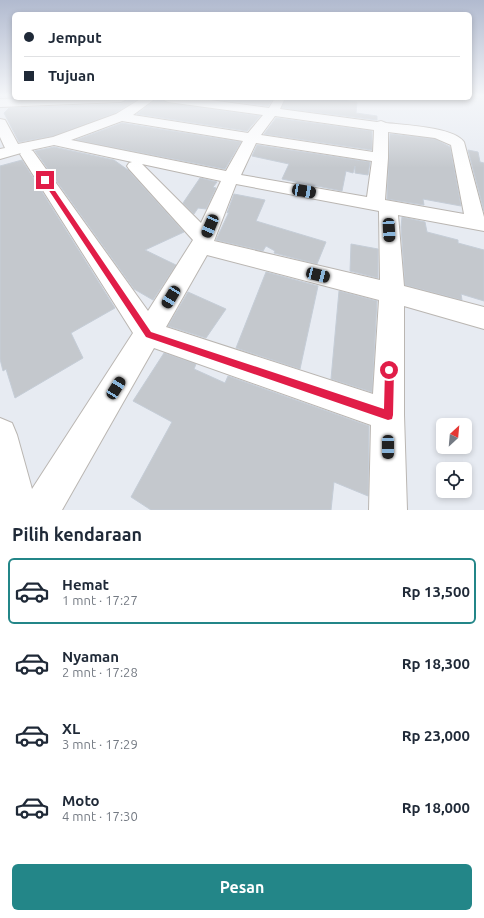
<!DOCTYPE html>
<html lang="id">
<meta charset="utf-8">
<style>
:root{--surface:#fff;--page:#f6f6f7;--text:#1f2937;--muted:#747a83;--line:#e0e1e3;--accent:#238688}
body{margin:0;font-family:Ubuntu,sans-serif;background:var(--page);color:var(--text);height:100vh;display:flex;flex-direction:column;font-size:15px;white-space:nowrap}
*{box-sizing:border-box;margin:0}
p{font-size:13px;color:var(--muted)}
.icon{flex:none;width:22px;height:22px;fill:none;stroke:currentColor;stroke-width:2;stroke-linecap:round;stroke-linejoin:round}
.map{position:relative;height:510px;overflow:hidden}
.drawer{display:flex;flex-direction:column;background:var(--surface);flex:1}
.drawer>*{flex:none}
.guide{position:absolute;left:12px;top:12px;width:460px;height:88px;border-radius:6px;box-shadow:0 2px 6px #0003;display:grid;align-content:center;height:88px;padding:0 12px;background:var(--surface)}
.needle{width:26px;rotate:26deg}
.tools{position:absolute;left:436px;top:418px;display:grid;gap:8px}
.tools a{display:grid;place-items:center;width:36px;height:36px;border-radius:6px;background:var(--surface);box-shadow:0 2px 6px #0003;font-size:20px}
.end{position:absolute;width:18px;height:18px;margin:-9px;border:5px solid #e11d48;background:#fff;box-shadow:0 0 0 2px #fff}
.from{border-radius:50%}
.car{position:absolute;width:12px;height:24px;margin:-12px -6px;border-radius:5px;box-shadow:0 0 3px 1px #0007;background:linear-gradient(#222 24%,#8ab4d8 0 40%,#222 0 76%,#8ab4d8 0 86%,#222 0)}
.guide b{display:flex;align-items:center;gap:14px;height:38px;font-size:15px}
.guide b+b{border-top:1px solid var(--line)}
.guide i{width:10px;height:10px;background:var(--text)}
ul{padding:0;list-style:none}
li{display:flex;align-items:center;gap:12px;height:66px;margin:0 8px 6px;padding:0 4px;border:2px solid transparent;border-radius:6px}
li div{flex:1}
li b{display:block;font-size:15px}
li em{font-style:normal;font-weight:600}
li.current{border-color:var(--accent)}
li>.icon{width:36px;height:36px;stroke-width:1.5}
h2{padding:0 12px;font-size:18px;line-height:48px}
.cta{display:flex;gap:8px;margin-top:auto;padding:8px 12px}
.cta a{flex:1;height:46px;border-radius:6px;background:var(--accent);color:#fff;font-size:16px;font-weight:600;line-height:46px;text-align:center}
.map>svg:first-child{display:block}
</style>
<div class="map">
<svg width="484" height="510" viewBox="0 0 484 510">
<rect width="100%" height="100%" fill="#e7ebf2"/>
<path fill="#c4c8cd" stroke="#c5cdd7" d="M158,98l10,5 92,13 -13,15 -110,-17z
M206,98h67l-5,8z
M286,98h39l32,4 -1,11 21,3v4l-95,-12z
M127,100h9l-21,13 -62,23 -34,6 -15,-29 5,-5 112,-4z
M276,118l96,13v19l-108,-16z
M122,123l119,19 -16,27 -149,-29z
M390,134l45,5 15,8 11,59 -38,-7 1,6 -37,-6z
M257,145l113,17 -2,13 -13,-2v-7l-2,7 -7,-2 -4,20 -60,-12 7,-15 -37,-8z
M54,147l60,13 14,10 56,62 -39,18 31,15 -23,35 -19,-11 -99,-138z
M468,150l10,2 2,10 4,1v48z
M22,160l93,148 -44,25 12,25 -68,40 -9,-29 -3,2 -3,-12v-193z
M200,178l17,4 -4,5 3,1 -10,21 -8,-1 -4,6 -11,-11z
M234,194l31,6 -9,21 70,21 -9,22 -43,-11 1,-2 -9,-5 -3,5 -47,-11 13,-28 -2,1z
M402,217l23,5 2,10 31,8v3l26,7v51l-23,-7 1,6 -57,-15 -4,-58z
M351,244l27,5v29l-28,-7z
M266,272l52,14 -18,83 -64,-21z
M339,291l38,10 -5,91 -41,-13z
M188,292l38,17 -20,29 -38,-12z
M164,353l32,11 -2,5 31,14 3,-7 141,50 -1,70 -34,-14 -3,28h-180l-20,-13 41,-75 -39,-21z"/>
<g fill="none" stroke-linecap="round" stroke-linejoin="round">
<defs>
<path id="minor" d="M34,98h93l-2,2 -4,2 -121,5v-8z
M142,98h14l-23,17 115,18 15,-18 -95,-13 -4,-2 -2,-2h33l74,10 6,-10h10l-5,11 97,13 4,-1 5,2c18,2 68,4 78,19l20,75v14l-86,-16 6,71 80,21v22l-80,-23v109l3,95h-38l2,-85 -217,-77 -92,162h-62v-92l12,5 5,12 15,54 101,-156 -113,-179 1,-1 -21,6v-10l5,-1 -5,-11v-18l5,1 13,24 35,-7 63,-23zM275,116l99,14 -1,22 -112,-17zM122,121l121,20 -17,30 -155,-31zM388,132l47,6 16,7 13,69 -79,-14 3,-42zM256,143l116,18 -5,36 -126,-22zM54,145l78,17 -3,1 -2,3 2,3 64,71 -45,71 -115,-160 -2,-1zM142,164l79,17 -20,42zM236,184l143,27 1,69 -166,-39zM207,255l172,45 -6,94 -207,-67z"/>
</defs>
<use href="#minor" stroke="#bab6b2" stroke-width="2"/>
<use href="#minor" fill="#fff" fill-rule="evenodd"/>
</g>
<linearGradient id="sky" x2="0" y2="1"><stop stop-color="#b1bacf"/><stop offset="0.57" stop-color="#f4f6f9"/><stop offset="1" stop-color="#f4f6f9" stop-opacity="0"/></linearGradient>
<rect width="484" height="168" fill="url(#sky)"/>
<path fill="#e11d48" d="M43,179h4l104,153 233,77 1,-39 1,-3 3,-1 3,1 2,3 -1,45 -1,4 -4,1 -242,-83 -104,-157z"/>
</svg>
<div class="tools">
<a><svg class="needle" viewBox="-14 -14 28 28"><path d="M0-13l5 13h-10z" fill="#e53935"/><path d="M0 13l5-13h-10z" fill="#747a83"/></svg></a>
<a><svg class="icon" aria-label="locate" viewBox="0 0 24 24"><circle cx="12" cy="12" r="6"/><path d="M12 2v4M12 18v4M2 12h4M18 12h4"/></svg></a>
</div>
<i class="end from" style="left:389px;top:370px"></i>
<i class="end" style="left:45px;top:180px"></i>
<i class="car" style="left:304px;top:191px;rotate:100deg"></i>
<i class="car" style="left:210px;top:226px;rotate:203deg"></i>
<i class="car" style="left:389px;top:230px;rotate:177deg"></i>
<i class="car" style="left:318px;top:275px;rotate:104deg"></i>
<i class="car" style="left:171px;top:297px;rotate:211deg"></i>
<i class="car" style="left:116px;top:388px;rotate:32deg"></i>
<i class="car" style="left:388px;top:447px;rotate:180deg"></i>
<div class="guide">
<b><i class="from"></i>Jemput</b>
<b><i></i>Tujuan</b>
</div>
</div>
<section class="drawer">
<h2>Pilih kendaraan</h2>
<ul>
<li class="current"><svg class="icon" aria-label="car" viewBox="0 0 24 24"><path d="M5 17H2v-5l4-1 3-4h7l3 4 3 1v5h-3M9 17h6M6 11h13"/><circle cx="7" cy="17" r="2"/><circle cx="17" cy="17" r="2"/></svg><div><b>Hemat</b><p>1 mnt · 17:27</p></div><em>Rp 13,500</em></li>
<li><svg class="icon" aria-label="car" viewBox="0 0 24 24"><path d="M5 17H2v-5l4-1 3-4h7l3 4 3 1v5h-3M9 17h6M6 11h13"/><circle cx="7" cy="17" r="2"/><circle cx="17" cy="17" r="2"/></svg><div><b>Nyaman</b><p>2 mnt · 17:28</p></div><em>Rp 18,300</em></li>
<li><svg class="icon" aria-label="car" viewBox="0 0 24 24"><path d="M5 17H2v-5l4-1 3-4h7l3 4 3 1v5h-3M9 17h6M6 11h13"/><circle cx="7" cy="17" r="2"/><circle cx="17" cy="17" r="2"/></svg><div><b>XL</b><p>3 mnt · 17:29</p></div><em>Rp 23,000</em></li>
<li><svg class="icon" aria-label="car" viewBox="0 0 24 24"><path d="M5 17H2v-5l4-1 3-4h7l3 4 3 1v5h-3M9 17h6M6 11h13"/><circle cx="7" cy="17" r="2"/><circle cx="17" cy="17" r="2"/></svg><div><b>Moto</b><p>4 mnt · 17:30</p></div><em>Rp 18,000</em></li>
</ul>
<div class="cta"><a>Pesan</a></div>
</section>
